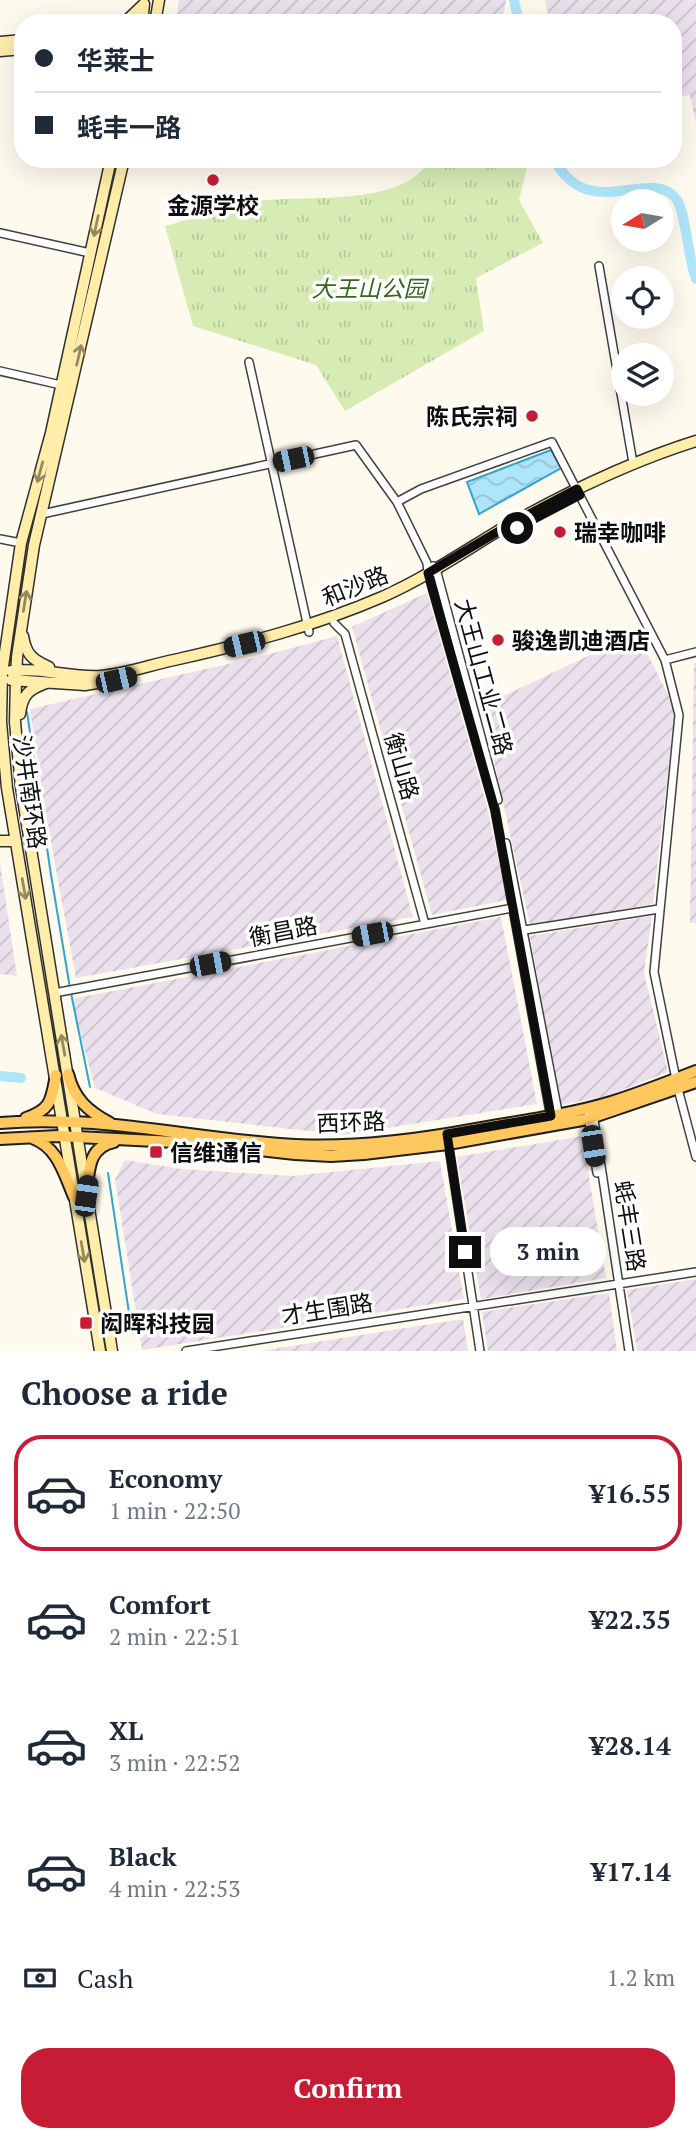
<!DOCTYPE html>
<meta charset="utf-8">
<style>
:root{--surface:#fff;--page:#f2f2f3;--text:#1f2937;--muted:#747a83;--line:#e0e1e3;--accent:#c71c35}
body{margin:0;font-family:"PT Serif","Noto Sans SC",serif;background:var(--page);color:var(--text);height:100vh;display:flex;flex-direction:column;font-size:26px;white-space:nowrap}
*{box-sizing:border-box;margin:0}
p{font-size:23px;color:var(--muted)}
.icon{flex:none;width:38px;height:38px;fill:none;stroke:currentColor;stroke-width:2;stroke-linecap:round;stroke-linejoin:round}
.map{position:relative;height:1351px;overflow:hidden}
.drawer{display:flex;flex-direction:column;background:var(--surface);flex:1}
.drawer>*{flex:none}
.top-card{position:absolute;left:14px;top:14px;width:668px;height:154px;border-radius:28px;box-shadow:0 7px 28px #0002;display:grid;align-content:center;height:154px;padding:0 21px;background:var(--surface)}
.needle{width:46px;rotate:259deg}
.controls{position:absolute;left:611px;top:189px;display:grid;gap:14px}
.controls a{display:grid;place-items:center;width:63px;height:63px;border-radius:50%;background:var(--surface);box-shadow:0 7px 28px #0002;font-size:35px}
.end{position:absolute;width:32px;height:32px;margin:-16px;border:9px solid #0e0e0e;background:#fff;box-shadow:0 0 0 4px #fff}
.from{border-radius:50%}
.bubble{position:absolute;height:49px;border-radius:24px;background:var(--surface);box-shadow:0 7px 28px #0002;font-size:23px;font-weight:700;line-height:49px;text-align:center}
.car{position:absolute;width:21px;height:42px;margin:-21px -10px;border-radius:9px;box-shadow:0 0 5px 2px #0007;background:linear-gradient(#222 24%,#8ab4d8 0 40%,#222 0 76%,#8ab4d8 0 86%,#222 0)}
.top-card b{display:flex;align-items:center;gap:24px;height:66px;font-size:26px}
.top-card b+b{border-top:2px solid var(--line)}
.top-card i{width:18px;height:18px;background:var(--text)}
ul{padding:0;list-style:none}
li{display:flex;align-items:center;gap:21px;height:116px;margin:0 14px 10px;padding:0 7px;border:4px solid transparent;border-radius:28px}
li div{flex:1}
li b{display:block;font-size:26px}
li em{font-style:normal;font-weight:700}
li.on{border-color:var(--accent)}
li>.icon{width:63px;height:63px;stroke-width:1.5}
h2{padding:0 21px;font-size:32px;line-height:84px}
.pay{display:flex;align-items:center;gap:18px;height:77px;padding:0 21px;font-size:26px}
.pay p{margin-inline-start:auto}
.button{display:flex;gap:14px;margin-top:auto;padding:14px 21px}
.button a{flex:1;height:80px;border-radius:28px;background:var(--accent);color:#fff;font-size:28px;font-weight:700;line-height:80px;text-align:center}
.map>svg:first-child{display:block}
</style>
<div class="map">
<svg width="696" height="1351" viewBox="0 0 696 1351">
<defs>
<pattern id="industrial-furrows" width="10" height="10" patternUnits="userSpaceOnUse" patternTransform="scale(1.75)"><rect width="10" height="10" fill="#ebe1ed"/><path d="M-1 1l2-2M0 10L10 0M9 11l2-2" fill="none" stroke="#c8c0ca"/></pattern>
<pattern id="park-tufts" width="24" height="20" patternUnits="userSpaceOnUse" patternTransform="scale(1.75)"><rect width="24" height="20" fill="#d7ecb5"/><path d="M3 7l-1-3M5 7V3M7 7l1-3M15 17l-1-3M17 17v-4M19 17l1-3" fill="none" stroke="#b7c99a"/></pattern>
<pattern id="water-waves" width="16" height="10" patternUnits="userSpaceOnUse" patternTransform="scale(1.75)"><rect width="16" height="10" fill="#afe5fa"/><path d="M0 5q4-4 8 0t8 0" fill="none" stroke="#95c3d5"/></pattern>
</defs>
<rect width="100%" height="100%" fill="#fffaee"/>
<path fill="url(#industrial-furrows)" d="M179,0h327l-4,23h-327z
M545,0h151v124l-6,-29 -16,3v-75h-124z
M427,593l59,210 21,97 -75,15 -80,-288z
M637,633l38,76 -22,195 -123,21 -48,-219z
M337,636l76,281 -337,61 -31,-168 -15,-101 228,-52z
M694,663h2v260h-6z
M0,863l17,113 -17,-2z
M652,916l-8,57 24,99 -61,24 -46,9 -31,-169z
M501,917l36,187 -193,31 -187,-21 -62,-26 -24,-89z
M582,1136l24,142 -125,21 -24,-142z
M125,1160l56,9 111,7 148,-15 24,138 -322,51 -27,-171z
M696,1279v72h-59l-10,-61z
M609,1293l8,58h-129l-6,-39z
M463,1319l5,32h-208z"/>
<path fill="url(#park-tufts)" d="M431,159h98l-10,41 24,43 -67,35 8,53 -139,80 -29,-46 -123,-39 -28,-100c29,-8 59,-19 89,-24 52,-9 146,8 177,-43z"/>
<path fill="url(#water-waves)" stroke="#31a4d6" stroke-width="2" d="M551,450l10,18 -82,46 -12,-32z"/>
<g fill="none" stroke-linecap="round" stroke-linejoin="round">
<path stroke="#31a4d6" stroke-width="2" d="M27,712l24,163 19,113
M71,993l19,94
M108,1173l24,160"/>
<path stroke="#afe5fa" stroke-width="10" d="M514,0l5,23
M554,159c35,67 98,5 123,41 9,14 11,59 19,79
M0,1076l21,2"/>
<defs>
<path id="street" d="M0,233l90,20
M599,266l34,197
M249,362l60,270
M0,371l61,14
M397,502l24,-13 131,-47 113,218 14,55 -25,257 24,117 18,68
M42,514l314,-69 41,57 30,61 1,10 67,237 56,308
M0,539l21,4
M433,566l3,3 62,231
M334,623l11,11 80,290
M665,660l31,-8
M506,843l53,274
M518,931l141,-22
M54,993l464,-86
M593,1113l36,238
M588,1116l9,57
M448,1141l32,210
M186,1351l510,-79"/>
<path id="secondary" d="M124,23l20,-19
M142,23l2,-19
M155,23l4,-23
M0,42l23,-2
M0,51l23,-2
M23,636c3,18 9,24 26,31
M11,671c31,-4 60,7 90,5 24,-2 49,-11 73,-16 71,-16 141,-34 208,-63 41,-18 78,-43 116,-66 63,-36 128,-68 198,-90
M11,680l74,5 29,-5
M20,714c2,-19 9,-25 26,-31
M0,841h16
M100,1351l-93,-563 -6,-66 1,-49 19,-130 30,-110 60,-274
M112,1351l-91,-564 -6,-65 1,-42 1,-23 17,-112 90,-386"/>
<path id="primary" d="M68,1074c6,25 20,37 42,49
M26,1118c26,-9 25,-18 30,-43
M0,1123c100,-9 197,17 296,22 60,3 121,-5 180,-16 45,-8 91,-14 135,-27 29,-9 57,-20 85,-31
M32,1138c26,9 32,36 42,59
M0,1139l58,-3 136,7 101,11 36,2 33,-2 84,-10 140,-25 108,-37
M86,1196c3,-23 1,-49 28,-54"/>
</defs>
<use href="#street" stroke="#414141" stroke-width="10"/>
<use href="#secondary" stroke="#303030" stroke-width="13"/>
<use href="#primary" stroke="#1f1f1f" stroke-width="14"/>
<use href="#street" stroke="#fff" stroke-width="7"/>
<use href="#secondary" stroke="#ffeda9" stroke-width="10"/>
<use href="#primary" stroke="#ffc85e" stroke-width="10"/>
</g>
<defs><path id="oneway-shaft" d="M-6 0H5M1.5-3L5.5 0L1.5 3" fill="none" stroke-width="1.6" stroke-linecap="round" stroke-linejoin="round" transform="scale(1.75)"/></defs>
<g stroke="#938963">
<use href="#oneway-shaft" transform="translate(96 226) rotate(102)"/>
<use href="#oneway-shaft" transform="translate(79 355) rotate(-77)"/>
<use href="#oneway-shaft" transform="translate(40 472) rotate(105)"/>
<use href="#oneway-shaft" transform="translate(25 601) rotate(-81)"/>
<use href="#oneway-shaft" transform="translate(24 889) rotate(80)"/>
<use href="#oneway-shaft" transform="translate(63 1045) rotate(-100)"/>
<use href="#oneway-shaft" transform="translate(83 1252) rotate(80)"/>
</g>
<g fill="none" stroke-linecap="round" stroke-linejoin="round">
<path stroke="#0e0e0e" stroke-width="9" d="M465,1252l-18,-118 104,-18 -56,-306 -67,-237 86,-51 63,-33 3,6 -63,33"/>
</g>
<g fill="#c71c35" stroke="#fff" stroke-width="2.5">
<circle cx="213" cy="180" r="7"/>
<circle cx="532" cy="416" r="7"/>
<circle cx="560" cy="532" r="7"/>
<circle cx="498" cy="640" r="7"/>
<rect x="149" y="1145" width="14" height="14" rx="3.5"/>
<rect x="79" y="1316" width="14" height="14" rx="3.5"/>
</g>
<g text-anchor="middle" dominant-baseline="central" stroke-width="7" stroke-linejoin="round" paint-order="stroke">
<g font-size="23" font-weight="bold" fill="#0e0e0e" stroke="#fff" text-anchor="start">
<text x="213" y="205" text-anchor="middle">金源学校</text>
<text x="518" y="416" text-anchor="end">陈氏宗祠</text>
<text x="574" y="532">瑞幸咖啡</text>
<text x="512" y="640">骏逸凯迪酒店</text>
<text x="170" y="1152">信维通信</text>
<text x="100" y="1323">闳晖科技园</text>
</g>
<g font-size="23" font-style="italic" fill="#326a19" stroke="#fff">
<text x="369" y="288">大王山公园</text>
</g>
<g font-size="23" fill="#0e0e0e" stroke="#fff">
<text transform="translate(355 586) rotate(-22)">和沙路</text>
<text transform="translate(484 677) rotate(75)">大王山工业二路</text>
<text transform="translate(402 766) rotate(74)">衡山路</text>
<text transform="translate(30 792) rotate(82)">沙井南环路</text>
<text transform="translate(283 931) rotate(-11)">衡昌路</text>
<text transform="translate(351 1122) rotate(-2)">西环路</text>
<text transform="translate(630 1226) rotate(81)">蚝丰三路</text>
<text transform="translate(327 1309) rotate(-9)">才生围路</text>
</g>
</g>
</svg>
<div class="controls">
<a><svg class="needle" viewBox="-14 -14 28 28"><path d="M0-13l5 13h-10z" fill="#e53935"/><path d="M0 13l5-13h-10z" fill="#747a83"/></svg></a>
<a><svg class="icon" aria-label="locate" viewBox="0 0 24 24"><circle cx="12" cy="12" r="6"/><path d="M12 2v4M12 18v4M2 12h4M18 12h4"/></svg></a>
<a><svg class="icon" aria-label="layers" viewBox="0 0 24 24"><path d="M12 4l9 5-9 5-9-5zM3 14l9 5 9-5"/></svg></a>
</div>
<i class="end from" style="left:517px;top:528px"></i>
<i class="end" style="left:465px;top:1252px"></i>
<div class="bubble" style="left:490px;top:1227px;width:116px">3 min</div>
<i class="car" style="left:293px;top:459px;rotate:258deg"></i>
<i class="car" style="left:244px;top:644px;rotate:257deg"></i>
<i class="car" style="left:116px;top:680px;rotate:77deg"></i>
<i class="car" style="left:372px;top:934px;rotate:259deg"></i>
<i class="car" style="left:210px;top:964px;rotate:79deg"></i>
<i class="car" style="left:593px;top:1146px;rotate:171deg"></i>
<i class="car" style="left:86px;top:1196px;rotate:8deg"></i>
<div class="top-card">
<b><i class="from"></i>华莱士</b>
<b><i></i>蚝丰一路</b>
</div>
</div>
<section class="drawer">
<h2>Choose a ride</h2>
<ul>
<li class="on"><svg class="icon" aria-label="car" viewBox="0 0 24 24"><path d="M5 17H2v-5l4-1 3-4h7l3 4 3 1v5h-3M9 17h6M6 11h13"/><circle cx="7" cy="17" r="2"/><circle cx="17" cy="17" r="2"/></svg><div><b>Economy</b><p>1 min · 22:50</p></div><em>¥16.55</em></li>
<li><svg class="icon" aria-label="car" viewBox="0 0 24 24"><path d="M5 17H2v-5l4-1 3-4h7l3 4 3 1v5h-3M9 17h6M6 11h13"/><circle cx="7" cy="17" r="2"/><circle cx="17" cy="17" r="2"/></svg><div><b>Comfort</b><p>2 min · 22:51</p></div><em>¥22.35</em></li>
<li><svg class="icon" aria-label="car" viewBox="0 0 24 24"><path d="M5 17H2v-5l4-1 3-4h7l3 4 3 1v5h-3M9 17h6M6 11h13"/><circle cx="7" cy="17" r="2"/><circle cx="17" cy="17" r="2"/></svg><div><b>XL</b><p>3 min · 22:52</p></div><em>¥28.14</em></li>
<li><svg class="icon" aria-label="car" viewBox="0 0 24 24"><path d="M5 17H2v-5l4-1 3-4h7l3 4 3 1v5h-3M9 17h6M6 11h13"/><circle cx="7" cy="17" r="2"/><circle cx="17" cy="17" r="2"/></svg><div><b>Black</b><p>4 min · 22:53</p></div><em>¥17.14</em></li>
</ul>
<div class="pay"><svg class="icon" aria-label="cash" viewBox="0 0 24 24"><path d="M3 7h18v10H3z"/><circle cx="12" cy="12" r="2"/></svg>Cash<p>1.2 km</p></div>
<div class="button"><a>Confirm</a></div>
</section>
